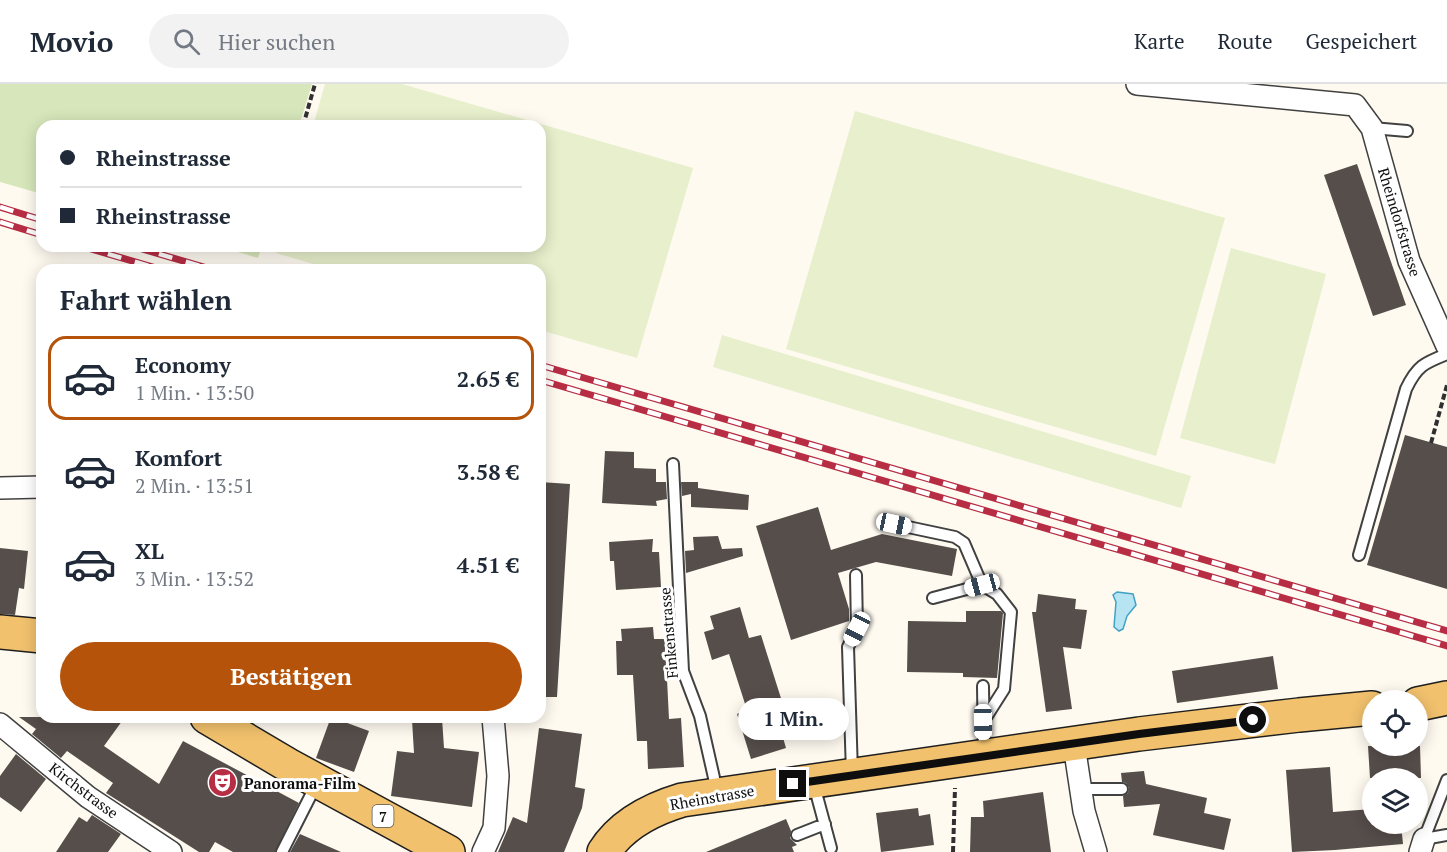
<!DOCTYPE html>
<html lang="de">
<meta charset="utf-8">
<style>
:root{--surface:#fff;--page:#f2f2f3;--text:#1f2937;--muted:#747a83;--line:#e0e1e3;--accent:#b45309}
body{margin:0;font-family:"PT Serif",serif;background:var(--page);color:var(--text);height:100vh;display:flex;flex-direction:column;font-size:22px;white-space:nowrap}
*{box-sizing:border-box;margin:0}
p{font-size:20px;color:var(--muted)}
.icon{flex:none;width:33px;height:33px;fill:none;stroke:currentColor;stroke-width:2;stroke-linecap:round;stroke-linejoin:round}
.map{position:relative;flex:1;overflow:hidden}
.panel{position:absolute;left:36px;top:180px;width:510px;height:459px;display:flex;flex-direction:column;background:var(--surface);border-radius:18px;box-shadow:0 3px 15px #0003}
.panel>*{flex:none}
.guide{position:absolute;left:36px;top:36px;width:510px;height:132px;border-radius:18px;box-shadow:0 3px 15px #0003;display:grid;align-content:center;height:132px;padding:0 24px;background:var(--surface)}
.buttons{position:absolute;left:1362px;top:606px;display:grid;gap:12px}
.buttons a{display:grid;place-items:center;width:66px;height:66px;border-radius:50%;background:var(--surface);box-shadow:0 3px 15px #0003;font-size:30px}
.end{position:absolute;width:27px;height:27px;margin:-14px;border:8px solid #0e0e0e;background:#fff;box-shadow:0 0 0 3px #fff}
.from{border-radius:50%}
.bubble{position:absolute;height:42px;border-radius:21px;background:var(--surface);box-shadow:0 3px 15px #0003;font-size:20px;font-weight:700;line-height:42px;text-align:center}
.car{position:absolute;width:18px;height:36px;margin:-18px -9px;border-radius:8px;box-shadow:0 0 4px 2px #0007;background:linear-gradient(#fff 24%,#345 0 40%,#fff 0 76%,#345 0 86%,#fff 0)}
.guide b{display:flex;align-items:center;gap:21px;height:57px;font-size:22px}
.guide b+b{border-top:2px solid var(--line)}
.guide i{width:15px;height:15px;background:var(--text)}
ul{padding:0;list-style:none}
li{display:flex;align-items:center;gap:18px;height:84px;margin:0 12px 9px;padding:0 12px;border:3px solid transparent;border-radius:18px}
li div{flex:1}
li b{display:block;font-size:22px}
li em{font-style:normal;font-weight:700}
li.on{border-color:var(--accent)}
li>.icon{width:54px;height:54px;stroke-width:1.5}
h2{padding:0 24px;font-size:27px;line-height:72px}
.cta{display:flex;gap:12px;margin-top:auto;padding:12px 24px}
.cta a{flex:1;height:69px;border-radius:36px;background:var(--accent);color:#fff;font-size:24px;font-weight:700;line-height:69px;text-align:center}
header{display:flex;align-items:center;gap:36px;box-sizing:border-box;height:84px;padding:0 30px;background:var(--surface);border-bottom:2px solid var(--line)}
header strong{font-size:28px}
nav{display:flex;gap:33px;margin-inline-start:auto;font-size:21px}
.search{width:420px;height:54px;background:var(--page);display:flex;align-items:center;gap:15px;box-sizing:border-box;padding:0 21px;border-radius:33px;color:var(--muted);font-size:22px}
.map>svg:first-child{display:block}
</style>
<header>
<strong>Movio</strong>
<div class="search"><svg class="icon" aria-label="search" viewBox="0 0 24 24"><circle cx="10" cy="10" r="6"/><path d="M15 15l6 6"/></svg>Hier suchen</div>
<nav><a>Karte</a><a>Route</a><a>Gespeichert</a></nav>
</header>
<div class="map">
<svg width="1447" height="768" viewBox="0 0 1447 768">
<rect width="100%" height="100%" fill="#fefaf0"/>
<path fill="#d7e7bb" d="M0,0h312l-13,42h-257v68l-42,-12z
M218,162h44l-4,12z"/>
<path fill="#e7efcc" d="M325,0h77l291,84 -56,190 -97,-28v-60h-207l-57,-17 2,-7h262v-120h-227z
M855,27l370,107 -69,238 -370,-107z
M1231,164l95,26 -51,190 -95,-26z
M722,251l469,141 -10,32 -468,-141z"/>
<path fill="#b7e4f3" stroke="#42a1c6" stroke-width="1.5" d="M1117,508l16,2 3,11 -9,11 -4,13 -4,2 -5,-4 2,-25 -3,-7z"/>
<path fill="#564e4b" d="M1357,80l49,141 -33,11 -49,-141z
M1405,351l42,12v142l-80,-24z
M605,367l29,1v16l22,1v13h10l1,17 -11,2 1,5 -55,-3z
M540,398l30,2 -13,213h-17z
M681,398h17v6l51,7 -1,15 -57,-3v-13l-9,2z
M818,423l13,43 51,-16 75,15 -5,27 -76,-14 -38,11 11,36v12l-58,19 -35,-114z
M718,452l4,13 20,-1 1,8 -57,17 -1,-22 9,-1 -1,-13z
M653,455l-1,13h7l2,35 -45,3 -2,-29h-4l-1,-19z
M0,464l28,3 -4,38 -5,-1 -4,27 -15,-1z
M1038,510l38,5 -1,10 12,1 -6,39 -18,-2 9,62 -26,3 -14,-100h4z
M740,523l9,31 12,-3 25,79 -9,3 9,31 -35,11 -14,-45 10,-4 -18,-56 -17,6 -8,-28 10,-3 -4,-13z
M966,527h35l2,2 -6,65 -34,-1v-4l-56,-1 1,-51 58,1z
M653,543l1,12h11l4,80 12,-1 3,49 -36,2 -1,-28h-10l-4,-66h-16l-1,-34h6l-1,-12z
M1273,572l5,33 -101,14 -5,-32z
M19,633h106l-21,29 55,38 24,-43 116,62 -24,49h-42l-18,-10 -6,10h-10l-93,-59 7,-10 -46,-32 -6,7 -29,-24 4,-5z
M331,633l38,14 -15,41 -38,-14z
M442,634l2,30 35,4 -7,55 -81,-11 6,-45 17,2 -2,-33z
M539,644l43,6 -7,53 10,2 -3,19 -18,44h-66l15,-35 14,6z
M1368,662h52l1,32h-51z
M16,670l30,25 -25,33 -21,-15v-21z
M1330,683l3,45 39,-3v15h29l2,20 -68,6 -43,2 -6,-82z
M1144,687l2,13 61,14 -3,15 27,6 -7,31 -71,-15 7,-31 -36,3 -1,-11 5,-3 1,-5 -3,-5 -4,-1 -1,-9z
M1043,708l8,60h-81l1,-35h13l-1,-16z
M918,724l1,8 11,-2 4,31 -53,7 -5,-39z
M92,731l29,19 -13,18h-52l23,-35 8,5z
M786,735l5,12 -1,7 7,7 -5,2 2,5h-88z
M300,750l41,18h-51z"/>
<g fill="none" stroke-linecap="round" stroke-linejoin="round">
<defs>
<path id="lane" d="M1372,44l35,3
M673,380l10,207 17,45 17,75
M894,440l61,13 9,6 18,42 15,9 14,18 -7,77 -21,33
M1359,471l47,-166c11,-23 18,-26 41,-35
M933,514l49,-13
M983,602l1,68
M852,689l-4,-126 9,-18 -1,-54
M814,701l17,63
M1080,705h42
M797,751l28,-11
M1424,755l23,-59
M1424,755l23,-4
M282,768l35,-69"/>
<path id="street" d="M1137,0l218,21 17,23 37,133 38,85
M0,404l42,-1
M0,640l88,73 83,55
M1074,661l10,66 12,41
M483,768l11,-24 4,-52 -5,-59
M1420,768l4,-13"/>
<path id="primary" d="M0,548l42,4
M1418,620l29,-6
M207,633l81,48 160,87
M604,768c17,-27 48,-43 78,-52l457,-66 160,-19 73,-7"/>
</defs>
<use href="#lane" stroke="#414141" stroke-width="14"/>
<use href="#street" stroke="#414141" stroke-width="24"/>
<use href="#primary" stroke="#1f1f1f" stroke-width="36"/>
<path stroke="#303030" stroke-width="4" stroke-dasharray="6 3" stroke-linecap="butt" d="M303,42l12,-42
M1431,359l16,-58
M953,768l2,-64"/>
<use href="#lane" stroke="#fff" stroke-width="10"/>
<use href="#street" stroke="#fff" stroke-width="21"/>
<use href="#primary" stroke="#f1c16d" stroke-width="33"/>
<defs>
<path id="rail" d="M0,123l42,13
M0,138l42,13
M81,162l82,24
M132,162l82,24
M540,281l907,266
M540,296l907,266"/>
</defs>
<use href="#rail" stroke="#b72d44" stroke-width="7"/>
<use href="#rail" stroke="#fff" stroke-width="4.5" stroke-dasharray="14" stroke-linecap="butt"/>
</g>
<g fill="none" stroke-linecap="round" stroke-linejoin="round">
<path stroke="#0e0e0e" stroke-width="8" d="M793,700l346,-50 114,-14"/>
</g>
<defs>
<symbol id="theatre-disc" viewBox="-11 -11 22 22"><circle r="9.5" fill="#b72d44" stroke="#fff"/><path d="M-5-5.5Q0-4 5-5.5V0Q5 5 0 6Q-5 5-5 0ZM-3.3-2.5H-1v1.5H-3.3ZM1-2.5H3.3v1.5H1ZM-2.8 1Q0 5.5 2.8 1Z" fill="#fff"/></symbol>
</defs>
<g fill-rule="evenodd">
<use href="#theatre-disc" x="206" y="682" width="33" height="33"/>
</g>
<g text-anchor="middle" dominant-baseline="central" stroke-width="6" stroke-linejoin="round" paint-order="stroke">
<rect fill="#fff" stroke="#565656" stroke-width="1.5" x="372.5" y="721" width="21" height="22" rx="4.5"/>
<g font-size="14" font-weight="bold" fill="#0e0e0e">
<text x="383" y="732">7</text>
</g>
<g font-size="15" fill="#0e0e0e" stroke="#fff">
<text transform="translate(1400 138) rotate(73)">Rheindorfstrasse</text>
<text transform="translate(668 549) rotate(-95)">Finkenstrasse</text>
<text transform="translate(84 706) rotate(37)">Kirchstrasse</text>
<text transform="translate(712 713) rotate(-10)">Rheinstrasse</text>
</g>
<g font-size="15" font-weight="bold" fill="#0e0e0e" stroke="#fff" text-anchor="start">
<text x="244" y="699">Panorama-Film</text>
</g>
</g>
</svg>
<div class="buttons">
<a><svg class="icon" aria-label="locate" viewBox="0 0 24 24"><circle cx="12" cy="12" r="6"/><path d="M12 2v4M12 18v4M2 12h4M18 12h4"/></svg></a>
<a><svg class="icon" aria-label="layers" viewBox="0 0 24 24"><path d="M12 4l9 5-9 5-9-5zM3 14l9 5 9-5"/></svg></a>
</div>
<i class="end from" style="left:1253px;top:636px"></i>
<i class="end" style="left:793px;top:700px"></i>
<div class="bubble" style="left:738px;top:614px;width:111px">1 Min.</div>
<i class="car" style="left:894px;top:440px;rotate:102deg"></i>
<i class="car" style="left:982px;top:501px;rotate:255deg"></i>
<i class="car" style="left:857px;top:545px;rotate:207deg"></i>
<i class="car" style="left:983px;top:638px;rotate:179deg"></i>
<div class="guide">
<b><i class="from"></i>Rheinstrasse</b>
<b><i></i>Rheinstrasse</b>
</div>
<section class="panel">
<h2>Fahrt wählen</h2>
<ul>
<li class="on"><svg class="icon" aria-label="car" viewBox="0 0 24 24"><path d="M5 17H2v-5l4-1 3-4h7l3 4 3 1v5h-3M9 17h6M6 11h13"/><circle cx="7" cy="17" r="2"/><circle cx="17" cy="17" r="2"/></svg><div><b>Economy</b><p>1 Min. · 13:50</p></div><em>2.65 €</em></li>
<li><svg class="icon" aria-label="car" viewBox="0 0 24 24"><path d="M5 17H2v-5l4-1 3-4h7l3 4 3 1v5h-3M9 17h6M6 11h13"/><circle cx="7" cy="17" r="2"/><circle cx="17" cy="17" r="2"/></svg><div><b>Komfort</b><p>2 Min. · 13:51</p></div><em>3.58 €</em></li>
<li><svg class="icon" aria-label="car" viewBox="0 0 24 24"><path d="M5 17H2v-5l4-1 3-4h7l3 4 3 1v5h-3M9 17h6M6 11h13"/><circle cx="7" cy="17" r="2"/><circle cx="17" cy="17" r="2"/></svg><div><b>XL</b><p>3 Min. · 13:52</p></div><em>4.51 €</em></li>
</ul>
<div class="cta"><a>Bestätigen</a></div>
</section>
</div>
